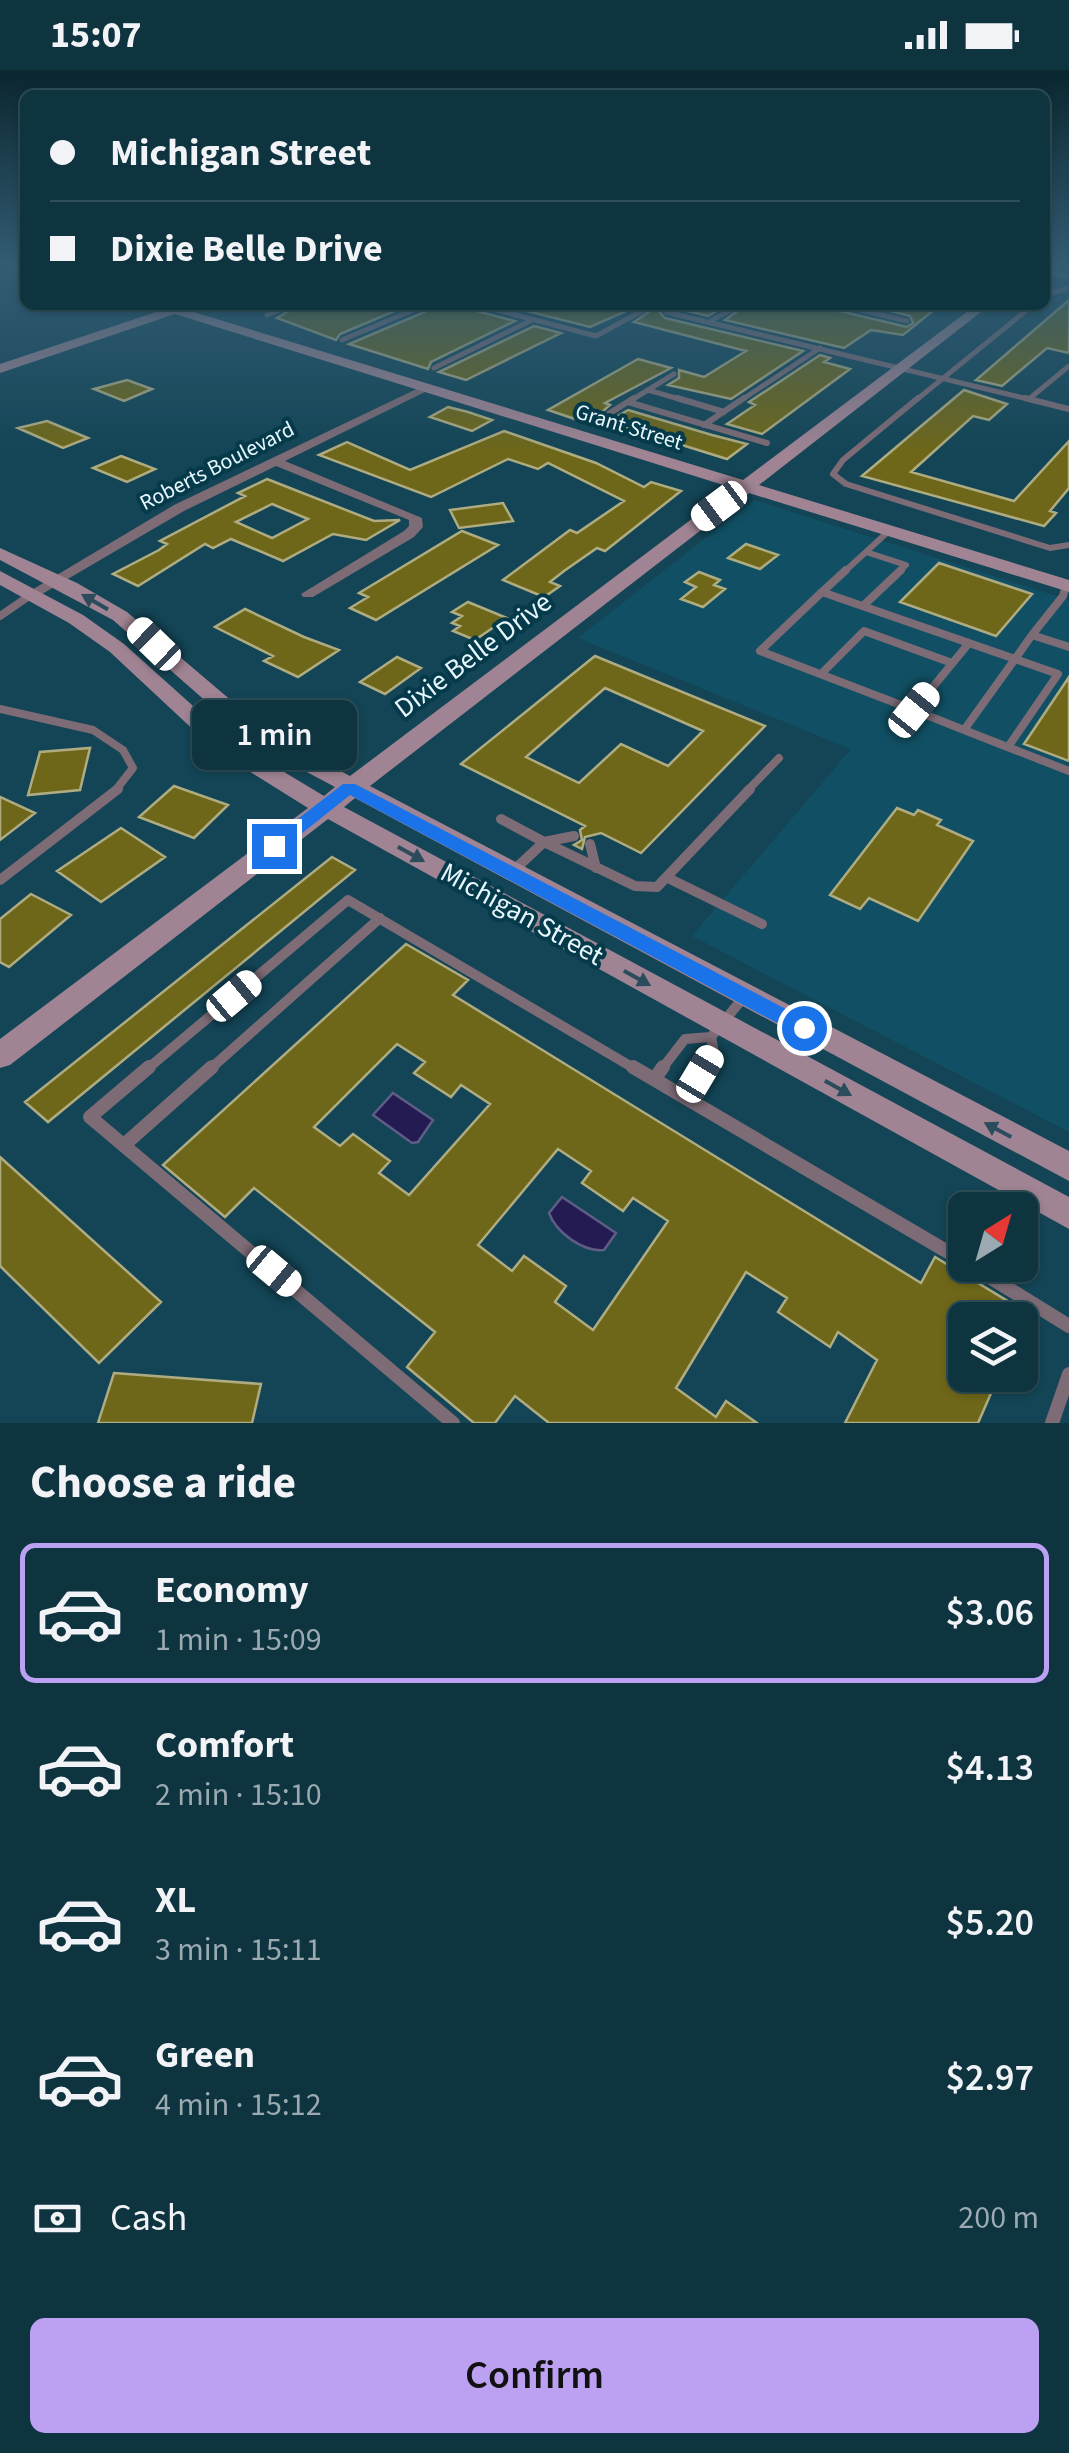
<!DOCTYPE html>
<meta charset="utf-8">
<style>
:root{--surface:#0e3440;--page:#173c47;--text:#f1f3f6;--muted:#9baab1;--line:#2e4f59;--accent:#bca0f2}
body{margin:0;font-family:"Source Sans 3",sans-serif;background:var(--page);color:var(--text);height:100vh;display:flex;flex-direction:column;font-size:38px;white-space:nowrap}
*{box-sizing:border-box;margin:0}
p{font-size:32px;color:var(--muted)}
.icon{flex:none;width:55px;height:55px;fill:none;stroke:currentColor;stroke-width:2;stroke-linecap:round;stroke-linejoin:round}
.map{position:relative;height:1353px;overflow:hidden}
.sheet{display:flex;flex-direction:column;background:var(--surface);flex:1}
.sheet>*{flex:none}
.guide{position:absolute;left:20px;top:20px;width:1030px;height:220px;border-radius:15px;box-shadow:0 2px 8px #0004,0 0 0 2px var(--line);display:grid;align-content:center;height:220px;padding:0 30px;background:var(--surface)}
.needle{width:65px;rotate:37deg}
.buttons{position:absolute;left:948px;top:1122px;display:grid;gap:20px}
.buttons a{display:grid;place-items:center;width:90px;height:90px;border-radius:15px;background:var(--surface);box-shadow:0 2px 8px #0004,0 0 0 2px var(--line);font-size:50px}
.end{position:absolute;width:45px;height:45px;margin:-22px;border:12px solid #1a73e8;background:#fff;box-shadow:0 0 0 5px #fff}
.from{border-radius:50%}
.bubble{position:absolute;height:70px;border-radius:15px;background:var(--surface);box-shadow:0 2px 8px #0004,0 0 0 2px var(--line);font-size:32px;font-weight:600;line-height:70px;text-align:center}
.car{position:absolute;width:30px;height:60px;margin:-30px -15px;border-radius:12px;box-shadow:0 0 8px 2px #0007;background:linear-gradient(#fff 24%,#345 0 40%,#fff 0 76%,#345 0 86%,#fff 0)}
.guide b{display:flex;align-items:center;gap:35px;height:95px;font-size:38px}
.guide b+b{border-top:2px solid var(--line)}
.guide i{width:25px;height:25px;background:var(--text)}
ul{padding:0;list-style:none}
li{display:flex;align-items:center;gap:30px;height:140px;margin:0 20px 15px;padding:0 10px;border:5px solid transparent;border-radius:15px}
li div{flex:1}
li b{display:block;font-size:38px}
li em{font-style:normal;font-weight:600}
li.selected{border-color:var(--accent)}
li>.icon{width:90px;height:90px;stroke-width:1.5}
h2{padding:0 30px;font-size:45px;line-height:120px}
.pay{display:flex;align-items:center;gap:25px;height:110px;padding:0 30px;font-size:38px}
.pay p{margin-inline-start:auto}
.button{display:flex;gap:20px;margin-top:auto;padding:20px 30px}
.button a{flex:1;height:115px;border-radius:15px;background:var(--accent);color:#111;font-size:40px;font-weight:600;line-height:115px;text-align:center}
.status{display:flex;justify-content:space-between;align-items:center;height:70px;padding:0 50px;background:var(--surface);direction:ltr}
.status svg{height:28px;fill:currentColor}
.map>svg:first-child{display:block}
</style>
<div class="status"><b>15:07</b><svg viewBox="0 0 49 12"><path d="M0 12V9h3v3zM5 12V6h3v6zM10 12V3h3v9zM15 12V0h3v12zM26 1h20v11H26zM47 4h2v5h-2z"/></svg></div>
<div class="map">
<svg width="1069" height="1353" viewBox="0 0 1069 1353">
<rect width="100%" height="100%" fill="#134556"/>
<path fill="#115064" d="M754,430l315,100v532l-377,-196 159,-187 -273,-111z"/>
<path fill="#231b51" stroke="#5e5d85" stroke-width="2.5" d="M393,1023l40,27 -15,22 -6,1 -39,-28z
M562,1127l54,36 -12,17c-22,2 -48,-18 -55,-37z"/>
<path fill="#6e6719" stroke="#afac81" stroke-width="2.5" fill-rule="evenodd" d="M1069,230v53l-22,-5 -45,38 -26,-6z
M299,235h110l-69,29 -4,6 -59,-22z
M431,235h41l4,6 39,10 -84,41 -3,7 -79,-25 78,-33z
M503,235h137l-50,22z
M659,235h68l-19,11 -42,-10 -6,7 5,5 138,33 -72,48 -63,-14 11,-7v-8l25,7 42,-26 -112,-29z
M746,235h68l93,22 6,-4 -3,-7 -43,-11h73l-37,30 -32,-5 -27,18 -119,-28z
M534,256l27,7 -95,47 -27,-8z
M820,285l10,3 -6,4 26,7 -88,65 -35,-10 28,-19 -6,-3z
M638,289l33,9 -66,35 5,2 -15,13 -13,-4 -7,5 -27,-9z
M127,310l25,9 -28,12 -30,-12z
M964,320l43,14 -18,16 -16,-4 -62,56 103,29 55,-60v47l-19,23 6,2 -12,13 -182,-50z
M448,337l20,5 24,8 -20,11 -42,-14z
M628,340l84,25 35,9 -20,15 -119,-37z
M47,351l41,17 -25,10 -45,-20z
M504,361l92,32 48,24 7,-5 30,9 -76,60 -8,-3 -33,23 -14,11 10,4 -16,11 -41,-17 67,-50 7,3 47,-32 -76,-38 -10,6 -30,-10 -77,38 -112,-42 28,-13 63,28z
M121,386l34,13 -28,13 -34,-14z
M267,409l107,42 26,-1 -34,20 -33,-6 -50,27 -52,-22 -18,9 -8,-4 -67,42 -25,-12 46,-24 8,-6 -7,-3 85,-45 -7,-3zM272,434l36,15 -36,19 -36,-16z
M503,433l10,18 -54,7 -9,-18z
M462,461l36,14 -122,75 -26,-12 18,-11 -9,-4z
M746,474l32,11 -18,14 -32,-11z
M939,493l93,31 -36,42 -96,-34z
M699,502l21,8 -6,5 11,4 -22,18 -22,-8 15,-12 -11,-5z
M468,532l39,16 -32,22 -22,-9 7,-5 -8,-3 10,-7 -10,-4z
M245,539l59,28 35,13 -41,27 -34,-16 9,-5 -58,-29z
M595,586l170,70 -124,127 -40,-20 -16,4 -3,12 -8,-4 8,-5 -2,-10 5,-4 -124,-62zM605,618l98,43 -35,35 -47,-22 -42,39 -53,-26z
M397,587l24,11 -36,26 -25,-12z
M1069,607v84l-45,-17z
M90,678l-10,42 -52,5 12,-43z
M174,716l54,19 -34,33 -55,-21z
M0,727l35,16 -35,27z
M897,738l17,7 4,-5 23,10 -4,5 36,16 -55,80 -49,-23 -9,11 -30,-14z
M121,758l44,29 -64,45 -44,-31z
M332,787l23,13 -307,252 -23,-20z
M31,824l40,21 -62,52 -9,-5v-43z
M406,874l62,36 -15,15 468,288 14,-26 91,55 -3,8h-58v55h34l-21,48h-133l32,-63 -39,-28 -8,15 -52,-35 9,-14 -41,-26 -70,116 40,29 10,-16 31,22h-208l-34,-27 -20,27h-21l-67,-56 28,-35 -181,-144 -29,29 -62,-52zM397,974l28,18 -11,11 37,24 10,-12 29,19 -81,91 -30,-22 11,-12 -37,-27 -13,12 -26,-19zM558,1079l33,22 -9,12 41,28 10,-13 35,23 -75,109 -38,-28 11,-16 -42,-30 -12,15 -34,-26z
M0,1087l161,145 -62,61 -99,-97z
M114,1303l147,11 -9,39h-154z"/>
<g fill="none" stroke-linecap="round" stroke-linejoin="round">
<path stroke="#7d6b75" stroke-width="5" d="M1045,201l24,5
M1045,225l24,-7
M478,235l118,31 57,-31
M840,235l67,16
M666,242l370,89
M267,245l26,-10
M712,250l28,-15
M342,270l83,-35
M434,298l100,-49
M648,320l38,11
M1029,329l40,-33
M630,331l44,-27
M740,331l80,-53
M915,331l118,-96"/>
<path stroke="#7d6b75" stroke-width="6" d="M677,328l47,14
M918,328l-75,62 -10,14 13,10 204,64 19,-3
M1025,328l44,11
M628,332l139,41
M602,348l32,-20
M704,355l40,-27
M866,482l40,13 -8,8
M843,503l48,-44"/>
<path stroke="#7d6b75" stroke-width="8" d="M846,500l-24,22 193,67 -51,71 105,41
M1066,515l-3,11 -31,39 37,12
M822,522l-62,59 154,59
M863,536l38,-36
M0,546l32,-22
M821,604l43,-43 88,32
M0,639l93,21 30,20 10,18 -18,23
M964,660l-50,-20 55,-67
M1008,677l50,-73 -43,-15 17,-24
M747,721l32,-33"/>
<path stroke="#7d6b75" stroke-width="10" d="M501,749l43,23 30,-6
M590,774l6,24
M513,801l31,-29 91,44 22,1 93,-98
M668,808l94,46
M0,810l118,-91
M146,1000l202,-170 289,170
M209,1000l171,-152
M661,1000l24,-31 26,-2
M703,1000l11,-17 -3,-16 32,-39"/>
<path stroke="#7d6b75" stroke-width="14" d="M149,997l-59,50 363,306
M633,997l332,195
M655,1008l8,-11
M687,1026l18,-29
M124,1075l88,-78
M970,1195l99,61
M1052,1353l17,-49"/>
<path fill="#7d6b75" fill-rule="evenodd" d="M427,314l6,3 -2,2 -146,72 137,57 1,9 -9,10 -101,60h-10l-2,-3 103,-63 5,-5v-6l-133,-54 -92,45 -147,86h-10l-2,-3 149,-89z"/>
<path fill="#a08493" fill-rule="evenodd" d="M177,235h14l-4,5 556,170 233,-175h14l-231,180 310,95v12l-320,-99 -379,293 699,365v30l-714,-383 -11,9 725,390v32l-741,-410 -318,246 -10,3v-29l308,-231 -93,-58 -105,-98 -41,-29 -69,-38v-14l83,44 41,29 107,96 93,56 11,-9 -79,-42 -143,-125 -113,-60v-12l77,35 50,29 145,123 78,41 383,-288 -558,-174 -175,59v-9z"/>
</g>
<defs><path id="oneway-solid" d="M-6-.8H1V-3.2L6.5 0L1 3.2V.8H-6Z" transform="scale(2.5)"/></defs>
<g fill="#2b4c5c">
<use href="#oneway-solid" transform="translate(95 532) rotate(-150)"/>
<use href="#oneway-solid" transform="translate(411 784) rotate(29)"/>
<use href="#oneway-solid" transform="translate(637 908) rotate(29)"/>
<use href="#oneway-solid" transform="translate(838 1018) rotate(29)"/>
<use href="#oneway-solid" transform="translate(998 1060) rotate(-152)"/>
</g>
<linearGradient id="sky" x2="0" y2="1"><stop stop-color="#0a262f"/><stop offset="0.51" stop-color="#335c73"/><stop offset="1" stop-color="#335c73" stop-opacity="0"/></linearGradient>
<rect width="1069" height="384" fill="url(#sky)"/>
<path fill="#1a73e8" d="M343,714h12l456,238v11h-15l-446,-238 -69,55h-13v-8z"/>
<g text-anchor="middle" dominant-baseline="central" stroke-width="8" stroke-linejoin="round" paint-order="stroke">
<g font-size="22" fill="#e8f7fd" stroke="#043a4a">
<text transform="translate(629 357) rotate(17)">Grant Street</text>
<text transform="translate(217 396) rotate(-27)">Roberts Boulevard</text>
</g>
<g font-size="28" fill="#e8f7fd" stroke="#043a4a">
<text transform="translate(473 585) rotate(-37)">Dixie Belle Drive</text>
<text transform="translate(522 844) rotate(29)">Michigan Street</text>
</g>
</g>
</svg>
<div class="buttons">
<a><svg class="needle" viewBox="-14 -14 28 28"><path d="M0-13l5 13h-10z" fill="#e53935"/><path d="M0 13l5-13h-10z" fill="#9baab1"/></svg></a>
<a><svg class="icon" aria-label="layers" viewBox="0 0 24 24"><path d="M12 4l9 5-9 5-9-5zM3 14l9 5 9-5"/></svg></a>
</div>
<i class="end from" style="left:804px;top:958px"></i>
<i class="end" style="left:274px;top:776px"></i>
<div class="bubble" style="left:192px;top:630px;width:165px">1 min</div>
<i class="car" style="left:719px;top:436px;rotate:233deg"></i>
<i class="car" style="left:154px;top:574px;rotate:314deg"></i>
<i class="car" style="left:914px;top:640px;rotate:39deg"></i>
<i class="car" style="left:234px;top:926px;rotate:50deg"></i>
<i class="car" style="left:700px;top:1004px;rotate:31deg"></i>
<i class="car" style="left:274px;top:1201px;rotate:130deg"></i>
<div class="guide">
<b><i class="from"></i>Michigan Street</b>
<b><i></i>Dixie Belle Drive</b>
</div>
</div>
<section class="sheet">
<h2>Choose a ride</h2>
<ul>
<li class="selected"><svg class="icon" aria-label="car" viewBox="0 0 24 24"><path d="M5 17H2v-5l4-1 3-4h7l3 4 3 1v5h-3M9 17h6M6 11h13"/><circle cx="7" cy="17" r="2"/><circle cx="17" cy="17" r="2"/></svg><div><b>Economy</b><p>1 min · 15:09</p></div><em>$3.06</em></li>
<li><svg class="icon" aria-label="car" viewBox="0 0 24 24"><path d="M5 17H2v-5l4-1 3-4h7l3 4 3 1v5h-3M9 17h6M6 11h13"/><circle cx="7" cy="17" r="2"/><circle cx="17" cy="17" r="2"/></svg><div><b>Comfort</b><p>2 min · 15:10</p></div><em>$4.13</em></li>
<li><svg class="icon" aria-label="car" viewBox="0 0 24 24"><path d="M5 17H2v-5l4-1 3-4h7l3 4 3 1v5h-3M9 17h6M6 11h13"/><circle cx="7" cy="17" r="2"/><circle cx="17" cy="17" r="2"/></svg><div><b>XL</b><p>3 min · 15:11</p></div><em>$5.20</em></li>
<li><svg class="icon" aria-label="car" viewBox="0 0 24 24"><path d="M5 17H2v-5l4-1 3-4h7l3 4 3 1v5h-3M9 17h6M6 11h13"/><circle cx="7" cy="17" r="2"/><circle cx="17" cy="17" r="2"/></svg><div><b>Green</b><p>4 min · 15:12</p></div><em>$2.97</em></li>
</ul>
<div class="pay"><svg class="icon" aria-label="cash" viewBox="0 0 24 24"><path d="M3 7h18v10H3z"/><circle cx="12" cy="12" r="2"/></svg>Cash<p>200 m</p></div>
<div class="button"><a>Confirm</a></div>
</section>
